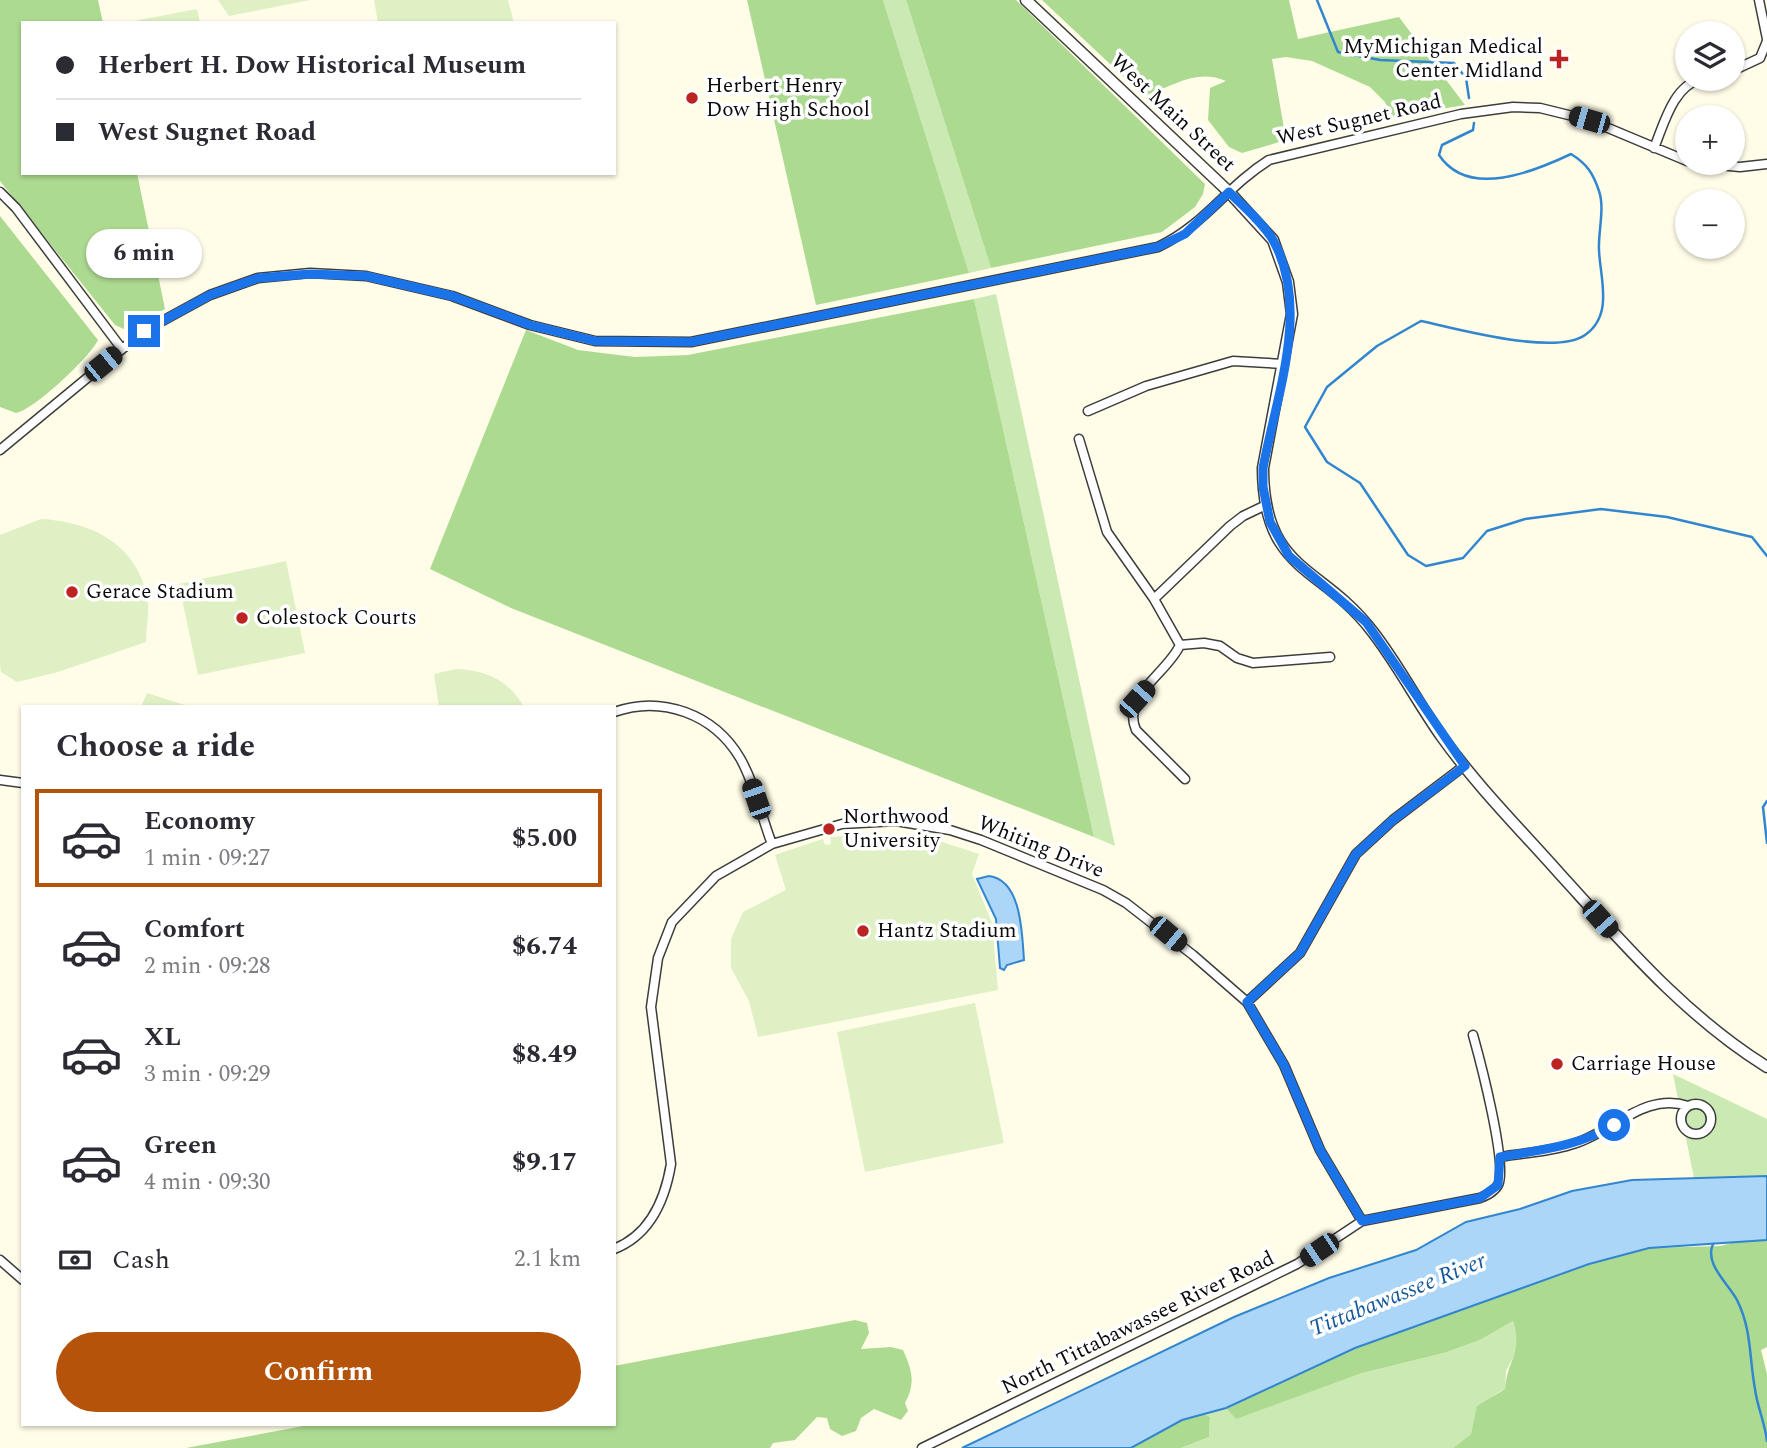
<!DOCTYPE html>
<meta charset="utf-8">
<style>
:root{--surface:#fff;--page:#f2f2f3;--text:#2b2b33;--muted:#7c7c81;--line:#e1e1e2;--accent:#b45309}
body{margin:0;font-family:Spectral,serif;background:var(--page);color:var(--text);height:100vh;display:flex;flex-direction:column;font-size:26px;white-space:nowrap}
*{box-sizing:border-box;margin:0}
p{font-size:23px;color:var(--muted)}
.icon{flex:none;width:38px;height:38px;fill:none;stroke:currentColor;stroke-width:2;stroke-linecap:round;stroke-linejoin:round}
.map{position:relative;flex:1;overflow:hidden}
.side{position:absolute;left:21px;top:705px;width:595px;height:721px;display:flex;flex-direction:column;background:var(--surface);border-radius:0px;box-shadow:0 2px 5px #0004}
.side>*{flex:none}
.top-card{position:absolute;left:21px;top:21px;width:595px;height:154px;border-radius:0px;box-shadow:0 2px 5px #0004;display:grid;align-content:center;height:154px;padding:0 35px;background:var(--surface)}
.tools{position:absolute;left:1675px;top:21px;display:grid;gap:14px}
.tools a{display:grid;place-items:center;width:70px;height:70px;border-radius:50%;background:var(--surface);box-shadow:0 2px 5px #0004;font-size:35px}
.end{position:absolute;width:32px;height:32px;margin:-16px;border:9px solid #1a73e8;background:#fff;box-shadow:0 0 0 4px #fff}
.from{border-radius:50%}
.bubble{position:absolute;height:49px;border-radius:24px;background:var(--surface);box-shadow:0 2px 5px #0004;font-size:23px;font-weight:700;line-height:49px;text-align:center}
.car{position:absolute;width:21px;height:42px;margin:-21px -10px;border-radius:9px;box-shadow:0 0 5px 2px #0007;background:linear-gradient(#222 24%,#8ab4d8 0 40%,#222 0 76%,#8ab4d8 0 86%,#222 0)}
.top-card b{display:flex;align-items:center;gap:24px;height:66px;font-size:26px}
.top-card b+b{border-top:2px solid var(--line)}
.top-card i{width:18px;height:18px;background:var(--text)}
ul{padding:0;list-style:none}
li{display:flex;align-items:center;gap:21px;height:98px;margin:0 14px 10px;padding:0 21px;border:4px solid transparent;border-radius:0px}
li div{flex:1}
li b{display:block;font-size:26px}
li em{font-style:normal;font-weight:700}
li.active{border-color:var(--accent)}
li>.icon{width:63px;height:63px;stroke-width:1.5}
h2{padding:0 35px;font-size:32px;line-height:84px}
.pay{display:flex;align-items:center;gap:18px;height:77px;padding:0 35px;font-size:26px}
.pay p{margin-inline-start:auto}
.button{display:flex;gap:14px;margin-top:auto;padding:14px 35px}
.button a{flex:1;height:80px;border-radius:42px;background:var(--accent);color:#fff;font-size:28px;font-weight:700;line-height:80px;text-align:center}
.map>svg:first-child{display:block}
</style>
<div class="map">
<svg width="1767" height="1448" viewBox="0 0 1767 1448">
<rect width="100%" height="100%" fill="#fffce8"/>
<path fill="#cbe9b2" d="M883,0h23l85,268 -22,5z
M996,294l119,552 -21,-9 -120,-538z
M1673,1074l94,45v57l-73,2z
M1513,1321l6,25 -13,25 -1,18c-18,7 -31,28 -34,45l-18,14h-272l28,-11 1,-20 -6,-3 22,-6 10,10 126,-45 82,-20 36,-13z"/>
<path fill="#adda91" d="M0,0h98l5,23h-80v150h114l28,136 -37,22 -13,-6 -115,-144z
M747,0h136l86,273 -153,32z
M906,0h110l189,184 -2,10 -8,13 -33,25 -171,36z
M1042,0h247l9,39 101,-22 66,88 -73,12 -7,-15 -15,-15 -58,-26 -26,-4 -14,2 14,81 -44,13 -13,-6 -21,-27 2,-32 16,-7c-30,-13 -54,6 -82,15z
M0,216l98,124c-8,17 -64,70 -82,73l-16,-6z
M974,299l120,538 -583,-229 -81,-39 96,-239 52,20 57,7 53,-2z
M1741,1240h26v107l-6,3 6,24v74h-314l18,-14 6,-28 28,-17c3,-32 18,-34 8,-68l-33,19 -36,13 -82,20 -126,46 -10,-11 129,-60 234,-84 60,-16 72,-2z
M855,1320l12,3 2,10 -8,16 30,-2 12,3c9,20 13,33 2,53l3,8 -7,9 -27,-11 -13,9 -5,13 -14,5 -12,-7 -3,-11 -10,-1 -22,23 -22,3 -3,5h-584l123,-23 305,-1v-58z
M1204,1414l6,3 -1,20 -28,11h-50l51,-28z"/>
<path fill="#def0c4" d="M218,0h92l-81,16z
M374,0h134l6,23h-136z
M197,9l3,14h-76z
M41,519c52,3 99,26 107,84 1,12 -2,27 -2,39l-88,30 -41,10 -16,-10 -1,-8v-129z
M286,561l19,92 -107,22 -19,-91z
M456,669c29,1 53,11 68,38h-85l-5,-33z
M147,693l44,14h-50z
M874,834l56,4 49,16 -7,20 20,49 6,67 -240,47 -9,-36 -18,-33v-29l12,-27 43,-22 -11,-35 48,-16 2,6 6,-1 -1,-7z
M975,1003l29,140 -139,29 -28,-140z"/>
<path fill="#acd6f7" stroke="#3286cf" stroke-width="2" d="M989,876c33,4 33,59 35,84l-17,5 -3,5 -4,-2 -4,-49 -19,-40z
M1767,1176v64l-118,8 -60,16 -234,84 -129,60 -44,12 -51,28h-169l272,-131 95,-39 87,-28 50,-28 54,-13 52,-18 60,-11z"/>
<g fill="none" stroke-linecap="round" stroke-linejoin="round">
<path stroke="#3286cf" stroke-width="2.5" d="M1317,0l21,52 42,8 74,3 12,15 3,20
M1474,123l-1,7 -31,15 -3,10c29,44 94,17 132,-1 16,10 22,19 28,37 6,17 -1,41 0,59 1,28 15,65 -14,85 -30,21 -128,-6 -164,-14l-44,25 -50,41 -22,40 22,35 33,21 48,72 18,11 37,-8 24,-27 38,-12 76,-10 66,8 85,20 15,19
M1767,801l-4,6 4,36
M1713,1244c-9,20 15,39 24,56 15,30 12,57 18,89 2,17 10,34 12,52"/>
<defs>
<path id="minor" d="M1759,0l8,39
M1732,71l28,-13 7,-17
M1654,148c10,-24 19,-62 47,-69
M1698,163l42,4 27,-3
M0,192l16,16 106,141
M1088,411l58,-25 87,-25 50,3
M1079,439l28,93 47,67
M0,450l144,-119 66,-36 48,-17 52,-5 56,3 86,20 78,29 65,16 96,1 467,-95c48,-23 68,-60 111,-87l192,-46 52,-7 27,1 49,12 98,41
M1180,645l24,-2 16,3 17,12 16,5 77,-6
M614,712c48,-17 100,2 126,46 15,26 21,58 32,86
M1185,779l-49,-49c-15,-35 31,-56 44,-85l-26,-46 76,-73 13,-10 23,-11
M0,780l23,3
M1247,1002l53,-49 56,-99 37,-34 71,-54
M1681 1119a15 15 0 1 1 30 0a15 15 0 1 1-30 0Z
M1500,1157c23,-4 48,-5 70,-12 41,-11 74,-54 118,-39
M614,1249c36,-14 51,-49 57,-85l-20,-157 7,-49 14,-36 44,-46 56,-32 70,-20 54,-3 54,9 31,10 122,50 23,13 67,52 54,47 37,63 36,85 42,71
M0,1260l23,20
M922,1448l375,-184 65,-43 118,-23c7,-3 14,-6 18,-13 10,-19 -18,-125 -25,-150"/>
<path id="tertiary" d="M1026,0l203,192 44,48 15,42 4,32 -29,154c0,105 59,97 109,163 26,33 45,71 70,106 35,49 77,91 117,136 64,70 126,143 208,194"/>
</defs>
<use href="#minor" stroke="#3d3d3d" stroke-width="11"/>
<use href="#tertiary" stroke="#3d3d3d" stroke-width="13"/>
<use href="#minor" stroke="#fff" stroke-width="8"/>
<use href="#tertiary" stroke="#fff" stroke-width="10"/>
</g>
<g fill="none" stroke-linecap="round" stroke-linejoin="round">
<path stroke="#1a73e8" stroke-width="9" d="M144,331l66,-36 48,-17 52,-4 56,2 86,20 78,29 65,16 96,1 467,-95 27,-13 44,-42c15,15 33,30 44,48 38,68 3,157 -10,228v19l7,35 19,34 77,66 99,144 -72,54 -37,34 -56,99 -53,49 37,63 36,85 42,71 118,-23 18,-13 2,-28c41,-7 79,-11 114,-32"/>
</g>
<g fill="#bc2421" stroke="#fff" stroke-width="2.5">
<path d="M1555.5 48.5h7v7h7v7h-7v7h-7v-7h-7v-7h7z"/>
<circle cx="692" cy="98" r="7"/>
<circle cx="72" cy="592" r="7"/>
<circle cx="242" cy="618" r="7"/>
<circle cx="829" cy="829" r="7"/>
<circle cx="863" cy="931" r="7"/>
<circle cx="1557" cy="1064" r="7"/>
</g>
<g text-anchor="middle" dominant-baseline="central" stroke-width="7" stroke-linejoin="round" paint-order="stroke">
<g font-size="21" fill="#0a0a0a" stroke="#fff" text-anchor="start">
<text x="1543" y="47" text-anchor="end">MyMichigan Medical<tspan x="1543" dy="24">Center Midland</tspan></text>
<text x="706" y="86">Herbert Henry<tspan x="706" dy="24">Dow High School</tspan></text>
<text x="86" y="592">Gerace Stadium</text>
<text x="256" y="618">Colestock Courts</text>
<text x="843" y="817">Northwood<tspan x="843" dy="24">University</tspan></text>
<text x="877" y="931">Hantz Stadium</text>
<text x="1571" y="1064">Carriage House</text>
</g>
<g font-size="21" fill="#0a0a0a" stroke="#fff">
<text transform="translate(1173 113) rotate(43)">West Main Street</text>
<text transform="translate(1359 120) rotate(-13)">West Sugnet Road</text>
<text transform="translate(1041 847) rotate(22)">Whiting Drive</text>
<text transform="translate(1138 1323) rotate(-26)">North Tittabawassee River Road</text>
</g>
<g font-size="23" font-style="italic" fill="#13589d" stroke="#fff">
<text transform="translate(1398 1295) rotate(-22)">Tittabawassee River</text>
</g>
</g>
</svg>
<div class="tools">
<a><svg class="icon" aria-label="layers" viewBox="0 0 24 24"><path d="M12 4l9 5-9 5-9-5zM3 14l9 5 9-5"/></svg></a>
<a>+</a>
<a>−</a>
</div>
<i class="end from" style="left:1614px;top:1125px"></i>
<i class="end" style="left:144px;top:331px"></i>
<div class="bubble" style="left:86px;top:229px;width:116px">6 min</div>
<i class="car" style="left:1589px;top:120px;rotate:286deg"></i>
<i class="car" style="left:103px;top:364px;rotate:51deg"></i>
<i class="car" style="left:1137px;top:699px;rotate:42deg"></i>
<i class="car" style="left:756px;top:799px;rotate:341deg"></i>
<i class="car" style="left:1600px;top:919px;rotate:138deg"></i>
<i class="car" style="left:1168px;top:934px;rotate:130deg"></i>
<i class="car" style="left:1319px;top:1250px;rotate:236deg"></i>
<div class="top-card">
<b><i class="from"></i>Herbert H. Dow Historical Museum</b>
<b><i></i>West Sugnet Road</b>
</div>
<section class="side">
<h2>Choose a ride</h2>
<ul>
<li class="active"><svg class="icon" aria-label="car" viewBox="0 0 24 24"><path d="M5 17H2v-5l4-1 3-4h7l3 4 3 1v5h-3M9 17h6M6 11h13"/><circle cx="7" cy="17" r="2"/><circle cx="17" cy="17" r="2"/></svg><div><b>Economy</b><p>1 min · 09:27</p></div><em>$5.00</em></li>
<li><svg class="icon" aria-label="car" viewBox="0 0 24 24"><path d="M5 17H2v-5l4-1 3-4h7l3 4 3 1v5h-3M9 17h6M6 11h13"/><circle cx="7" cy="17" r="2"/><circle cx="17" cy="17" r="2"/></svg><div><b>Comfort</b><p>2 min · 09:28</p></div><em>$6.74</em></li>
<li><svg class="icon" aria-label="car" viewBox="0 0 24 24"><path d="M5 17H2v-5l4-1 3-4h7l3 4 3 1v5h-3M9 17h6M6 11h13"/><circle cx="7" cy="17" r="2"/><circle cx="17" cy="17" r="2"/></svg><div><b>XL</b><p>3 min · 09:29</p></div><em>$8.49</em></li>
<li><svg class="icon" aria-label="car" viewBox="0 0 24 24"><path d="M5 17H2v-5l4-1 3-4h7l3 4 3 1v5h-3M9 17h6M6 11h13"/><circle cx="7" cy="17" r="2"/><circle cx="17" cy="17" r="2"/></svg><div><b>Green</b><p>4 min · 09:30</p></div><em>$9.17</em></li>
</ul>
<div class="pay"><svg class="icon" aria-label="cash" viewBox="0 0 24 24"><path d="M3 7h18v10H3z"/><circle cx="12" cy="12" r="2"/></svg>Cash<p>2.1 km</p></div>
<div class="button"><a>Confirm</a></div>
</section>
</div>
